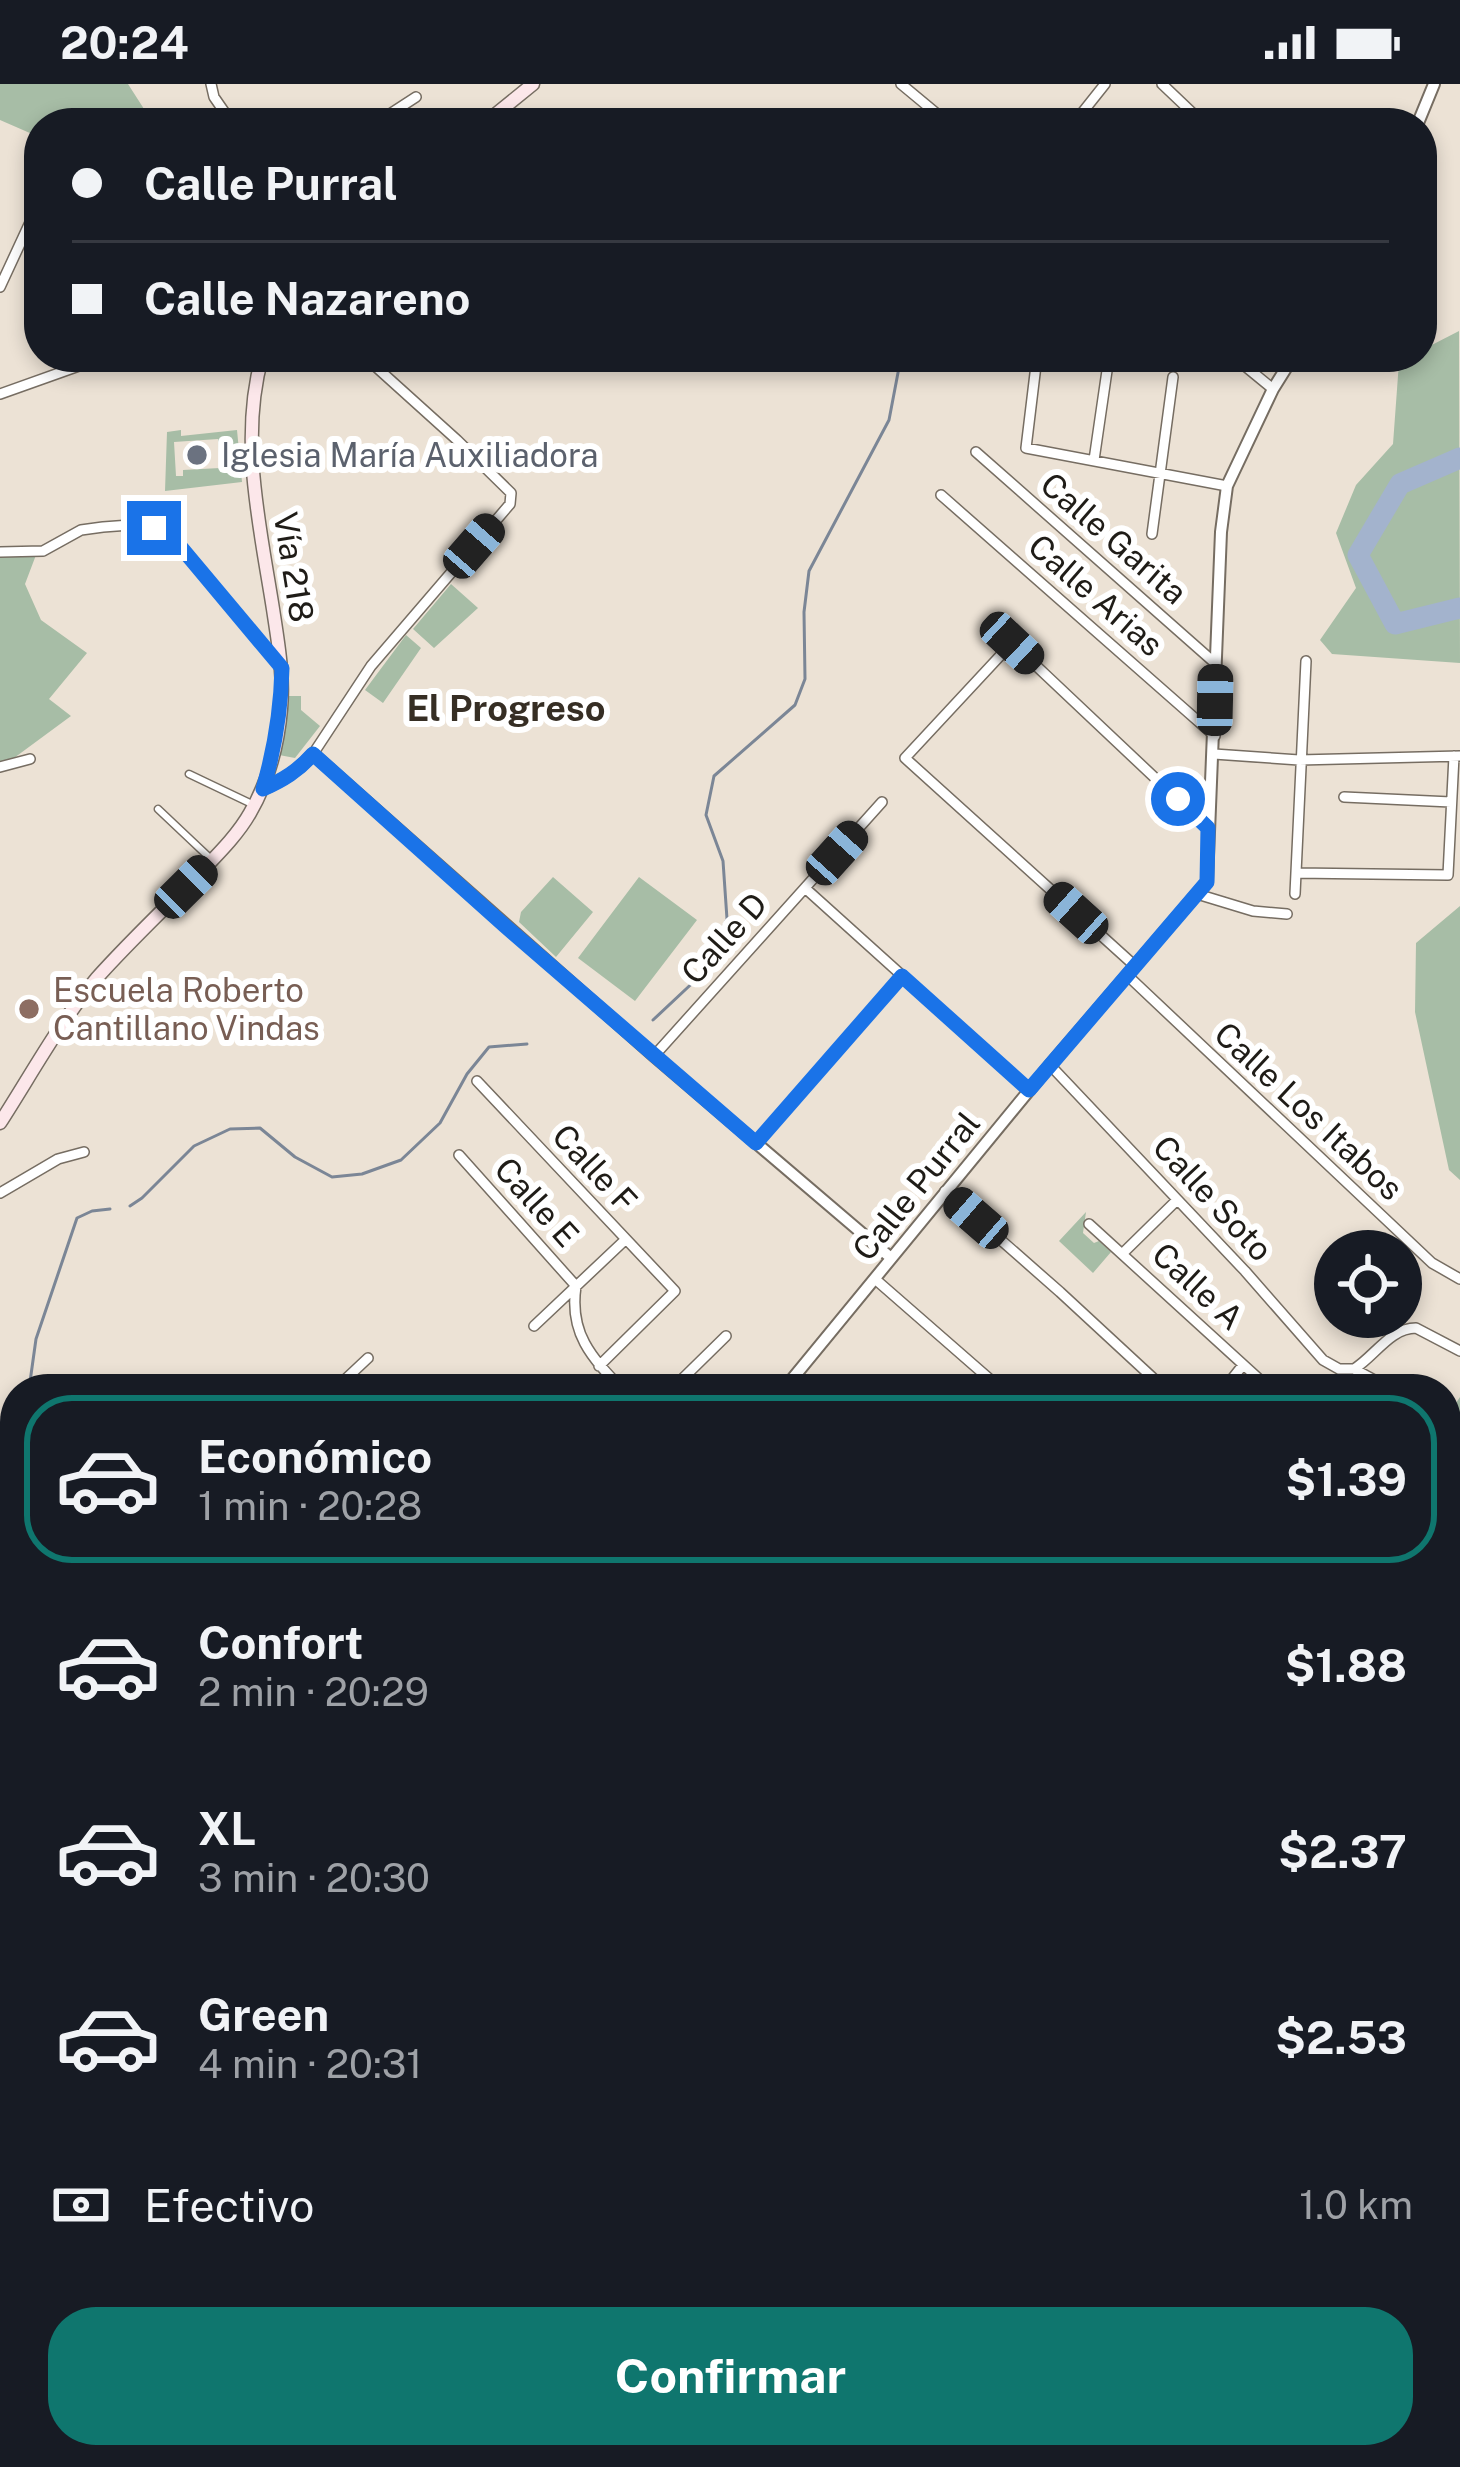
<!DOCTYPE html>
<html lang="es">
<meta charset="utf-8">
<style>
:root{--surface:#171b24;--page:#242831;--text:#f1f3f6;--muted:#9ea1a6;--line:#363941;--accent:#0f766e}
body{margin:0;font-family:"Public Sans",sans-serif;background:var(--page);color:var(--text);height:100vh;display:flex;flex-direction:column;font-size:45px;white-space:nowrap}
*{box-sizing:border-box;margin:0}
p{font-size:39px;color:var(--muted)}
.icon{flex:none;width:66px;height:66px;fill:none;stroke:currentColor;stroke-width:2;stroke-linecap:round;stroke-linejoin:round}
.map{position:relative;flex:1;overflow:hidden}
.drawer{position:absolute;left:0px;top:1290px;width:1461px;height:1095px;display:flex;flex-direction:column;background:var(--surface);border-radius:48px 48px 0 0;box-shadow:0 6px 18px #0003}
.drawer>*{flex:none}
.top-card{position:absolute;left:24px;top:24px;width:1413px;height:264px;border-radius:48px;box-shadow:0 6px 18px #0003;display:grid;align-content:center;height:264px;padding:0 48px;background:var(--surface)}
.tools{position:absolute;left:1314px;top:1146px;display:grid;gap:24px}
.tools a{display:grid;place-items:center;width:108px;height:108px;border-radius:50%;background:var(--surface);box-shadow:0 6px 18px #0003;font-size:60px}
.end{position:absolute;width:54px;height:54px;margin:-27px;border:15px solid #1a73e8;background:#fff;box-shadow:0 0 0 6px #fff}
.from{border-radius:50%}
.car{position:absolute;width:36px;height:72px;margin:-36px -18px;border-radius:15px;box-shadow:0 0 9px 3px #0007;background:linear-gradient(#222 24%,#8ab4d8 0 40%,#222 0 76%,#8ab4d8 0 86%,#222 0)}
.top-card b{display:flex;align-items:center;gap:42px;height:114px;font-size:45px}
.top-card b+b{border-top:3px solid var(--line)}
.top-card i{width:30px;height:30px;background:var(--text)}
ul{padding:21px 0 0;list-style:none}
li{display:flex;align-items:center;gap:36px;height:168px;margin:0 24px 18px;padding:0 24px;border:6px solid transparent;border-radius:48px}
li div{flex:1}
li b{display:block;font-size:45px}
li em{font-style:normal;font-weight:700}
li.current{border-color:var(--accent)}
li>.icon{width:108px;height:108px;stroke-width:1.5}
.pay{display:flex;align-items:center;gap:30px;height:132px;padding:0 48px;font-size:45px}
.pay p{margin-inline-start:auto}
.cta{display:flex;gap:24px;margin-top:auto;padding:24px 48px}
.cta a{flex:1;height:138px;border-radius:48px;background:var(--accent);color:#fff;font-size:48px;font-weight:700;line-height:138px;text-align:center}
.status{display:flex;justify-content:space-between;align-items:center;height:84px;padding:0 60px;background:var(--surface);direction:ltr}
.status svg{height:33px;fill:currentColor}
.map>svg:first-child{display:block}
</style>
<div class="status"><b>20:24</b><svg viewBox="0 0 49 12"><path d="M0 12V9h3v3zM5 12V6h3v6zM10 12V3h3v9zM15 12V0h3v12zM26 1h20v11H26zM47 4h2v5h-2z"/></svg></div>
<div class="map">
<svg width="1460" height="2383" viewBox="0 0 1460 2383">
<rect width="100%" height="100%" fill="#ece2d5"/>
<path fill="#a7bda6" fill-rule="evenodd" d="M0,0h128l25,39h-62l-26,-11 -5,11h-21v14l-39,-17z
M1459,247l1,332 -128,-9 -12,-14 36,-52 -20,-55 20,-48 37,-41 6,-82 9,-5h14v-7z
M181,346v6l56,-6 5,52 -77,9 2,-59zM218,355l2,29 -37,2v6h-7l-2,-34z
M0,470l36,1 -11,29 16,36 46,33 -38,46 22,17 -57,42 -14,4z
M451,500l27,24 -44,40 -21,-19z
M406,551l15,13 -38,55 -18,-13z
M285,612h16v14l19,16 -25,32 -16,-3z
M553,793l40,35 -37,45 -37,-35 2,-10z
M639,793l58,43 -62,81 -57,-43z
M1460,822v274l-11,-10 -34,-158 1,-69z
M1086,1128l-3,21 11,10 5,-2 12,11 -18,21 -34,-32z
M1460,1313v190l-14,-9v-160z
M1460,1617v373l-14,-2v-358z
M1460,2090v103l-7,-1 -7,-12v-78z
M336,2370h81l-6,13h-102z
M510,2370h446l14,13h-451z"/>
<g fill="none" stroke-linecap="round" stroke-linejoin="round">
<path stroke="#7b8696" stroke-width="3" d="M653,936l48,-45 26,-56 -4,-58 -17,-46 8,-39 81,-71 10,-26 -1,-67 5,-41 80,-151 12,-63
M130,1122l12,-8 52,-52 36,-17 30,-1 35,29 37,20 30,-3 39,-14 39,-37 27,-49 22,-27 38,-3
M29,1305l7,-50 41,-121 15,-7 18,-2
M0,1479l15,-18
M688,2370l16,13"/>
<path stroke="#a3b3cd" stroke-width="21" d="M1460,374l-60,26 -42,71 37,69 65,-16
M1446,1672l14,-27
M1446,1728l14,19
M1446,1911l14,-21
M1446,1947l14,7
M1446,2133l14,-11
M752,2383l13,-13"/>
<defs>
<path id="pedestrian" d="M189,690l65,31
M158,725l54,51"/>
<path id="minor" d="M211,0l3,13 18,26
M901,0l47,39
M1162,0l41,39
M73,39l6,-3 8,3
M376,39l40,-26
M1074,39l31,-39
M0,203l39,-84
M1037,273l-11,91 201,38
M1234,273l39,32
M0,310l104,-37
M976,368l240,212
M1094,376l15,-103
M941,411l274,241
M1152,450l21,-157
M0,468l43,-1 38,-21 22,-3 27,-2 24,3 11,4 20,19 95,115
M313,670l58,-88 139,-162 1,-11 -54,-53 -92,-83
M1214,670l85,6 161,-4
M0,683l30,-8
M1344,713l107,5
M1296,789l152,2 6,-119
M805,804l224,202
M1197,810l56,17 34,3
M1295,810l11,-233
M1135,882l-230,-208 107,-115 196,185
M1127,891l305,288 28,16
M654,972l228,-254
M1050,981l195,206 78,89 16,9h15c21,-13 36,-41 62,-41l44,23
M477,997l198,210 -76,75
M756,1059l146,-167
M459,1071l117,131c-7,47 15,71 46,103
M945,1107l115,101 93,86
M0,1109l58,-34 26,-7
M1089,1140l181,165
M1123,1169l54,-53
M875,1195l126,110
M534,1242l91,-86
M1354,1285l37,20
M335,1305l33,-31
M672,1305l54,-53
M1224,1305l19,-24
M0,2078l15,14
M1030,2370l11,13"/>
<path id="tertiary" d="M1418,39l16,-39
M263,705c20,-9 35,-18 50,-35l341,302 237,202
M784,1305l266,-324 157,-183 14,-350 6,-46 46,-97 20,-32
M0,1802l15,97
M0,2070l15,-31"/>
<path id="secondary" d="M485,39l48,-39
M0,1039c31,-48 59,-100 96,-144 32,-36 68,-70 102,-104 18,-19 39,-39 52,-62 18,-31 28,-69 31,-104 3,-34 -3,-67 -8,-100 -13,-83 -34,-169 -11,-252"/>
</defs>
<use href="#pedestrian" stroke="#766d62" stroke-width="9"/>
<use href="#minor" stroke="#766d62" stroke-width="12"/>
<use href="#tertiary" stroke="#766d62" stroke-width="14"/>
<use href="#secondary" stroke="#766d62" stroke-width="15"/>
<use href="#pedestrian" stroke="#fff" stroke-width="6"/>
<use href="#minor" stroke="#fff" stroke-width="9"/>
<use href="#tertiary" stroke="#fff" stroke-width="10"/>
<use href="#secondary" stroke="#fce7ea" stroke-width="12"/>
</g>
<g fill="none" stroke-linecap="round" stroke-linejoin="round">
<path stroke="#1a73e8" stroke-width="15" d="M154,444l20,11 108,129c-1,42 -7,80 -19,121 20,-9 35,-18 50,-35l192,172 251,217 146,-167 127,114 178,-208 1,-54 -30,-29"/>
</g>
<circle fill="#6b7280" stroke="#fff" stroke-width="4.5" cx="197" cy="371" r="12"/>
<circle fill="#8d6e63" stroke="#fff" stroke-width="4.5" cx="29" cy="925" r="12"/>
<g text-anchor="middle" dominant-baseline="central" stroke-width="12" stroke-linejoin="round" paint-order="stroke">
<g font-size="33" fill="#5b616d" stroke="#fff" text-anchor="start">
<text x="221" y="371">Iglesia María Auxiliadora</text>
</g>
<g font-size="33" fill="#1f1c17" stroke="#fff">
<text transform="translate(1114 454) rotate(41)">Calle Garita</text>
<text transform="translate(294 483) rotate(81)">Vía 218</text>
<text transform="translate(1096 511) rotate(41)">Calle Arias</text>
<text transform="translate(724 854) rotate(-48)">Calle D</text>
<text transform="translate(1309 1027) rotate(43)">Calle Los Itabos</text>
<text transform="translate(595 1084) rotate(47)">Calle F</text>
<text transform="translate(916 1102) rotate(-51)">Calle Purral</text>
<text transform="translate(1213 1114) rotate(47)">Calle Soto</text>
<text transform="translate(537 1118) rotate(48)">Calle E</text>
<text transform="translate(1198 1202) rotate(43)">Calle A</text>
</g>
<g font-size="33" fill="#785e54" stroke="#fff" text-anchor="start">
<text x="53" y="906">Escuela Roberto<tspan x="53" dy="38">Cantillano Vindas</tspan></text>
</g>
<g font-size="36" font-weight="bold" fill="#362e24" stroke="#fff">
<text x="506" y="624">El Progreso</text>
</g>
</g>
</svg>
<div class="tools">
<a><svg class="icon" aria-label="locate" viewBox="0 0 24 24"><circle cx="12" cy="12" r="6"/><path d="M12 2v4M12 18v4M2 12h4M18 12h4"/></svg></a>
</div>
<i class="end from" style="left:1178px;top:715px"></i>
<i class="end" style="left:154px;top:444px"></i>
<i class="car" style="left:474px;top:462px;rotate:41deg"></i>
<i class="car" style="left:1012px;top:559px;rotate:133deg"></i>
<i class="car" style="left:1215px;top:616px;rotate:1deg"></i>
<i class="car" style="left:837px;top:769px;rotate:42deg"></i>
<i class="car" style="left:186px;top:803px;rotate:45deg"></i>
<i class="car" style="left:1076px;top:829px;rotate:312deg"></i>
<i class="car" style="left:976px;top:1134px;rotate:311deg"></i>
<div class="top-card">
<b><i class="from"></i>Calle Purral</b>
<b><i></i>Calle Nazareno</b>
</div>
<section class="drawer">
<ul>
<li class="current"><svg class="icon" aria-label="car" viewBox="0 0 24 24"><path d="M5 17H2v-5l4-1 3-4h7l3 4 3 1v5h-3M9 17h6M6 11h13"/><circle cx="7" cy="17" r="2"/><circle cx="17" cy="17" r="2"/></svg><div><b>Económico</b><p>1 min · 20:28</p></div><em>$1.39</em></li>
<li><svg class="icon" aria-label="car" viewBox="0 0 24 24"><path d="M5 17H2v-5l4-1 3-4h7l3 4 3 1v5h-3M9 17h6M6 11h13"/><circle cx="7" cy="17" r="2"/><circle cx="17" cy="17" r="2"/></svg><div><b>Confort</b><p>2 min · 20:29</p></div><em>$1.88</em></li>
<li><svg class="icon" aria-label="car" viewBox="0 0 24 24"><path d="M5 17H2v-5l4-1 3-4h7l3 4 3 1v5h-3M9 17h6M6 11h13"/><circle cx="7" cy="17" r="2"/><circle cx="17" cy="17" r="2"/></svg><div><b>XL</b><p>3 min · 20:30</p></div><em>$2.37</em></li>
<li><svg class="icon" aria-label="car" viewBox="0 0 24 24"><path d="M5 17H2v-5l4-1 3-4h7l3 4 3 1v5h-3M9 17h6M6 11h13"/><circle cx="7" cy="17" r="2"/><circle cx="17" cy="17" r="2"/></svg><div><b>Green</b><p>4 min · 20:31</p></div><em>$2.53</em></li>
</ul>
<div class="pay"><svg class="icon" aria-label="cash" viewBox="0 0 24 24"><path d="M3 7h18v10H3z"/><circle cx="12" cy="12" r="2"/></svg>Efectivo<p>1.0 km</p></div>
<div class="cta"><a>Confirmar</a></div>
</section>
</div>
